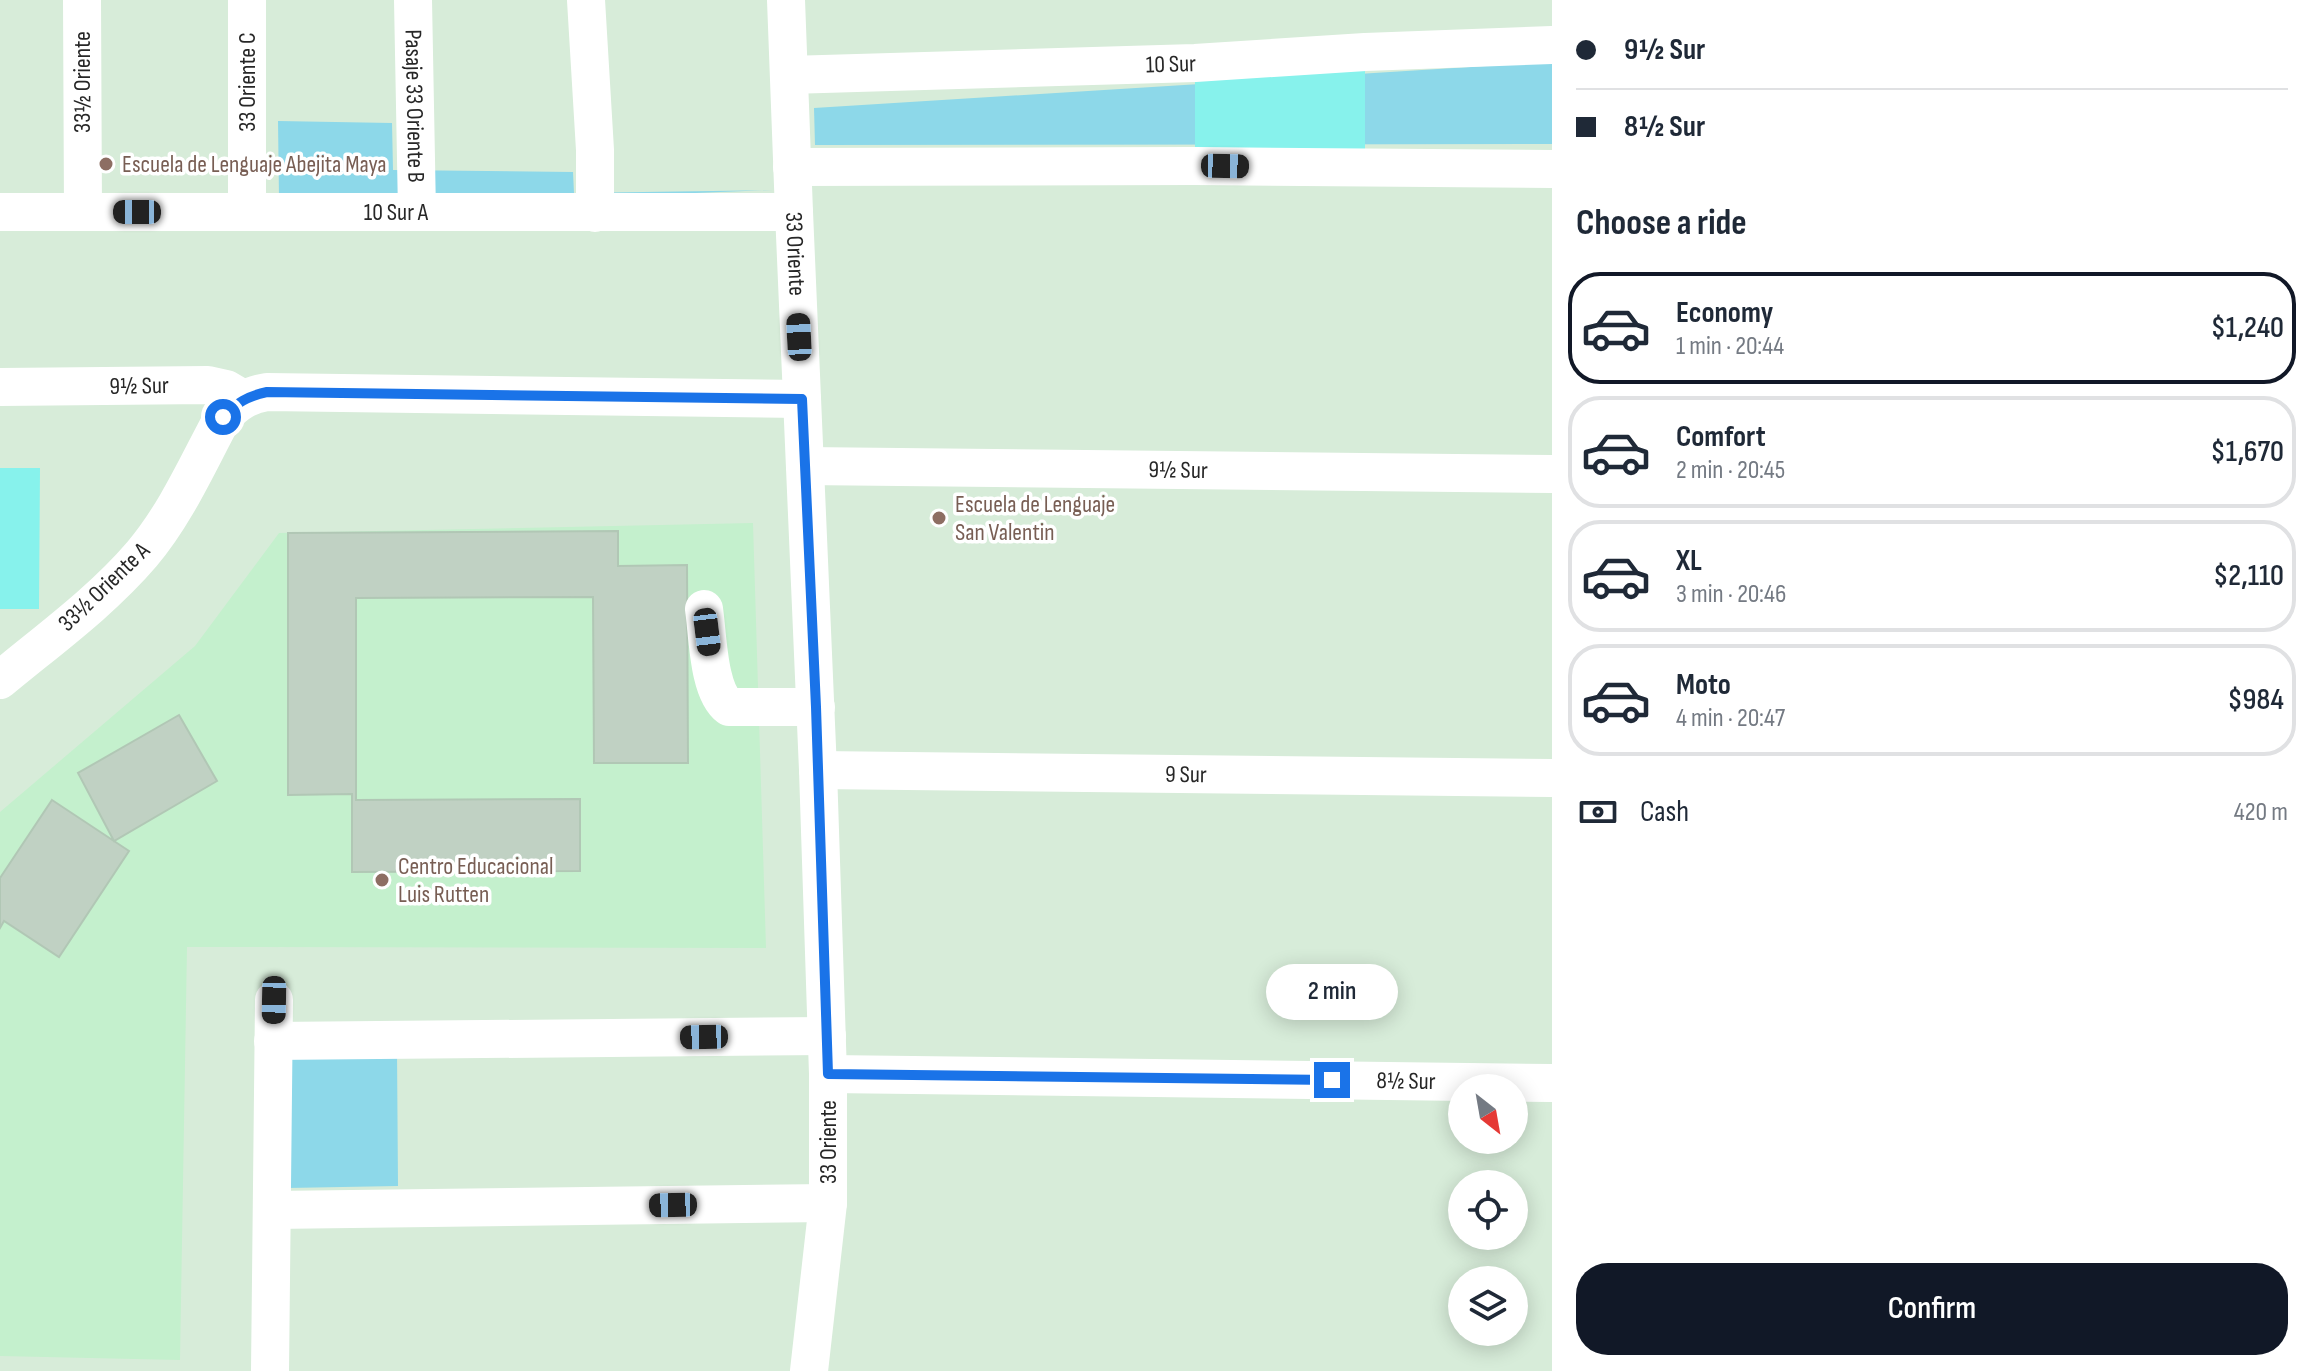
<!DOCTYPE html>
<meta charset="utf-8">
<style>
:root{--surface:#fff;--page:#f2f2f3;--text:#1f2937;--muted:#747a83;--line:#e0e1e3;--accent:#111827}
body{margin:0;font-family:"Sofia Sans Condensed",sans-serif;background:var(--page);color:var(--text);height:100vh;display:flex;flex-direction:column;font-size:30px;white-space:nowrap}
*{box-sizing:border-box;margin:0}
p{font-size:26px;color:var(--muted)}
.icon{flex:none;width:44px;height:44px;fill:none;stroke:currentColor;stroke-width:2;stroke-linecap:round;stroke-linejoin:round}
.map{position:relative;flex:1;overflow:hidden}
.side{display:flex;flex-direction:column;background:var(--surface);width:760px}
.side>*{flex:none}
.top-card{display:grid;align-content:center;height:176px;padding:0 24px;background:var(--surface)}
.needle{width:52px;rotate:149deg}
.buttons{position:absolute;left:1448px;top:1074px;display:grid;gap:16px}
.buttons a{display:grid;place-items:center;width:80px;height:80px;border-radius:50%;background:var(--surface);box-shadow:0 4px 20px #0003;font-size:40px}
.end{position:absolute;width:36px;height:36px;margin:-18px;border:10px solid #1a73e8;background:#fff;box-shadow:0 0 0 4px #fff}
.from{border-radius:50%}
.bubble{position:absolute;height:56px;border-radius:28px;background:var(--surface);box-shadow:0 4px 20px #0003;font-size:26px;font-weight:600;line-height:56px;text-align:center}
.car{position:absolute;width:24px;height:48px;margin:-24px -12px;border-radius:10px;box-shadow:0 0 6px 2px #0007;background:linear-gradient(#222 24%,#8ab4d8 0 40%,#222 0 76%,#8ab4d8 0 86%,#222 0)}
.top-card b{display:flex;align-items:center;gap:28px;height:76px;font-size:30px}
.top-card b+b{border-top:2px solid var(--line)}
.top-card i{width:20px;height:20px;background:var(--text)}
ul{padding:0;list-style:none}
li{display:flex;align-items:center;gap:24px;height:112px;margin:0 16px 12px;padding:0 8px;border:4px solid var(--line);border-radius:32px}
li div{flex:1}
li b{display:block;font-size:30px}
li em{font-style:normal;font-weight:600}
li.on{border-color:var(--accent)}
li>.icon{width:72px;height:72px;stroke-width:1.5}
h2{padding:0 24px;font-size:36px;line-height:96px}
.pay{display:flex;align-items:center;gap:20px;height:88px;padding:0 24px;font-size:30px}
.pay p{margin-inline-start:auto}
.primary-button{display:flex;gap:16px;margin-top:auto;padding:16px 24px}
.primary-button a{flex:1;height:92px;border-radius:32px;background:var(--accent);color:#fff;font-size:32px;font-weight:600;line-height:92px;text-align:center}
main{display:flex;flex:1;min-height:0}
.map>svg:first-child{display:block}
</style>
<main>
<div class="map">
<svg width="1552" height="1371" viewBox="0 0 1552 1371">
<rect width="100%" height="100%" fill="#d7ecd9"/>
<path fill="#c4f0cd" d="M753,523l13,425 -579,-1 -7,413 -180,-4v-544l195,-166 84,-113z"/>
<path fill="#8dd8e9" d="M1552,62v82l-737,1 -1,-37z
M278,121l114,2 1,47 180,2 1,21 199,-3 -177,7 -317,1z
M397,1051l1,135 -111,2 -1,-133z"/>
<path fill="#87f2ec" d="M1365,52v106l-170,8v-103z
M0,468h40l-1,141h-39z"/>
<path fill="#c0d1c3" stroke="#b1c7b5" stroke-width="2" d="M618,531v35l69,-1 1,198h-94l-1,-166 -237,1v202l224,-1v72l-228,1v-78l-64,1v-262z
M179,715l38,66 -103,60 -36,-68z
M52,800l77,51 -70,106 -55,-36 -4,7v-50z"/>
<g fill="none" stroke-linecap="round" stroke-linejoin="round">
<g stroke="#fff" stroke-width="38">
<path d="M82,0l1,212"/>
<path id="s1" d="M413,0l4,212"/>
<path d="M586,0l9,150v63"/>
<path id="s2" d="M786,0l8,212 24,558 10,304v129l-19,168"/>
<path id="s3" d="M789,75l406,-12 170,-11 187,-7"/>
<path d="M792,167l403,-1 357,3"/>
<path id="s4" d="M0,212h794"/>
<path d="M247,212v-212"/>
<path d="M0,387l208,-2 18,4 17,10"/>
<path d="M805,466l747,8"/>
<path d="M704,609c4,27 4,82 25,98h87"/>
<path d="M0,680c48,-40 101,-78 142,-126 34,-40 56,-91 81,-137 13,-14 25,-22 44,-25l535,7"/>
<path id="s5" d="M818,770l734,8"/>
<path d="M273,1041l554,-5"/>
<path d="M828,1074l724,9"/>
<path d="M272,1210l556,-7"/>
<path d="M270,1371l4,-371"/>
</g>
</g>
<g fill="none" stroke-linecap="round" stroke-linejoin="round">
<path stroke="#1a73e8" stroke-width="10" d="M223,417c13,-14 25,-21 44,-25l535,7 14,308 12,367 504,6"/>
</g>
<g fill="#8d6e63" stroke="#fff" stroke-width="3">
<circle cx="106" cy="164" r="8"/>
<circle cx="939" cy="518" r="8"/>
<circle cx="382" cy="880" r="8"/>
</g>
<g text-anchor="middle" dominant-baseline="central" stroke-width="7" stroke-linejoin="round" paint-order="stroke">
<g font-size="24" fill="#272727" stroke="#fff">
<text stroke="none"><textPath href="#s3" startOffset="382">10 Sur</textPath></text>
<text transform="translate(82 82) rotate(-90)">33½ Oriente</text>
<text transform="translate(247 82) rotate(-90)">33 Oriente C</text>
<text stroke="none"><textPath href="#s1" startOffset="106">Pasaje 33 Oriente B</textPath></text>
<text stroke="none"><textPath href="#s4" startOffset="396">10 Sur A</textPath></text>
<text stroke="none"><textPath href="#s2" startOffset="254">33 Oriente</textPath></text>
<text transform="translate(139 386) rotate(-1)">9½ Sur</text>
<text transform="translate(1178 470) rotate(1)">9½ Sur</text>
<text transform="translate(104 587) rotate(-44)">33½ Oriente A</text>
<text stroke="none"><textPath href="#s5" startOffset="368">9 Sur</textPath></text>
<text transform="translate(1406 1081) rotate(1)">8½ Sur</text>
<text transform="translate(828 1142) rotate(-90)">33 Oriente</text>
</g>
<g font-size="24" fill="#785e54" stroke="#fff" text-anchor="start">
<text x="122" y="164">Escuela de Lenguaje Abejita Maya</text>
<text x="955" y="504">Escuela de Lenguaje<tspan x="955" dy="28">San Valentin</tspan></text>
<text x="398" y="866">Centro Educacional<tspan x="398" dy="28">Luis Rutten</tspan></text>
</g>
</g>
</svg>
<div class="buttons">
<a><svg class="needle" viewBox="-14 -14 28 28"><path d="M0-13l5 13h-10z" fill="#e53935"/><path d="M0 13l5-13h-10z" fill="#747a83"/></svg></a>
<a><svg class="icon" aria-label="locate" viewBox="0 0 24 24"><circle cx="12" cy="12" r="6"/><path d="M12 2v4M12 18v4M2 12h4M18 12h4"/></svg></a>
<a><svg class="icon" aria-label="layers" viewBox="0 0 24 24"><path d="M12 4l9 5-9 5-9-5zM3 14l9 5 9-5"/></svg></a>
</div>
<i class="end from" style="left:223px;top:417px"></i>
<i class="end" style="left:1332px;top:1080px"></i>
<div class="bubble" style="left:1266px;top:964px;width:132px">2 min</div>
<i class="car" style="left:1225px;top:166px;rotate:91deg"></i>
<i class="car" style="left:137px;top:212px;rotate:270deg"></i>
<i class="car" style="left:799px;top:337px;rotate:357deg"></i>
<i class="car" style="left:707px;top:632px;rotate:173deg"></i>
<i class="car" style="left:274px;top:1000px;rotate:181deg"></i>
<i class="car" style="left:704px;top:1037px;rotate:269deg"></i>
<i class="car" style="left:673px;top:1205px;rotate:269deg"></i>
</div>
<section class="side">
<div class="top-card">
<b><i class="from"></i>9½ Sur</b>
<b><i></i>8½ Sur</b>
</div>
<h2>Choose a ride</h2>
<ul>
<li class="on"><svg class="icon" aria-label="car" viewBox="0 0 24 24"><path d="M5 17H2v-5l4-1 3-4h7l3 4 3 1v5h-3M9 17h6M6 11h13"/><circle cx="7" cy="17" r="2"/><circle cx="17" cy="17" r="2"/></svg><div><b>Economy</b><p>1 min · 20:44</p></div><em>$1,240</em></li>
<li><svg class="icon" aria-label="car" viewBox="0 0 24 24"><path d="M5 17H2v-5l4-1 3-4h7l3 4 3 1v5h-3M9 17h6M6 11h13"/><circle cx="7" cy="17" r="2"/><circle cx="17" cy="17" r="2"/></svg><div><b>Comfort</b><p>2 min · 20:45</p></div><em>$1,670</em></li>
<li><svg class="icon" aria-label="car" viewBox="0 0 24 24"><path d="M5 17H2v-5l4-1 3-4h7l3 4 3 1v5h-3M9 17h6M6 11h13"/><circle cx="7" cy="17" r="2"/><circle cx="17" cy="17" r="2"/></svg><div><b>XL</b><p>3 min · 20:46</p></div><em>$2,110</em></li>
<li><svg class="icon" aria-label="car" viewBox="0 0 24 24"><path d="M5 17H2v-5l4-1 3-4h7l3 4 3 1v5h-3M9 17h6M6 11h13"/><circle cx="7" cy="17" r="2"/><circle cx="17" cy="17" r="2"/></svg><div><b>Moto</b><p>4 min · 20:47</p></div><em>$984</em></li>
</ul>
<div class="pay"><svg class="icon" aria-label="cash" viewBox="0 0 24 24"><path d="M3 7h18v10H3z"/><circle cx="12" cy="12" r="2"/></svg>Cash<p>420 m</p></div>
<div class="primary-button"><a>Confirm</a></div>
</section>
</main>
